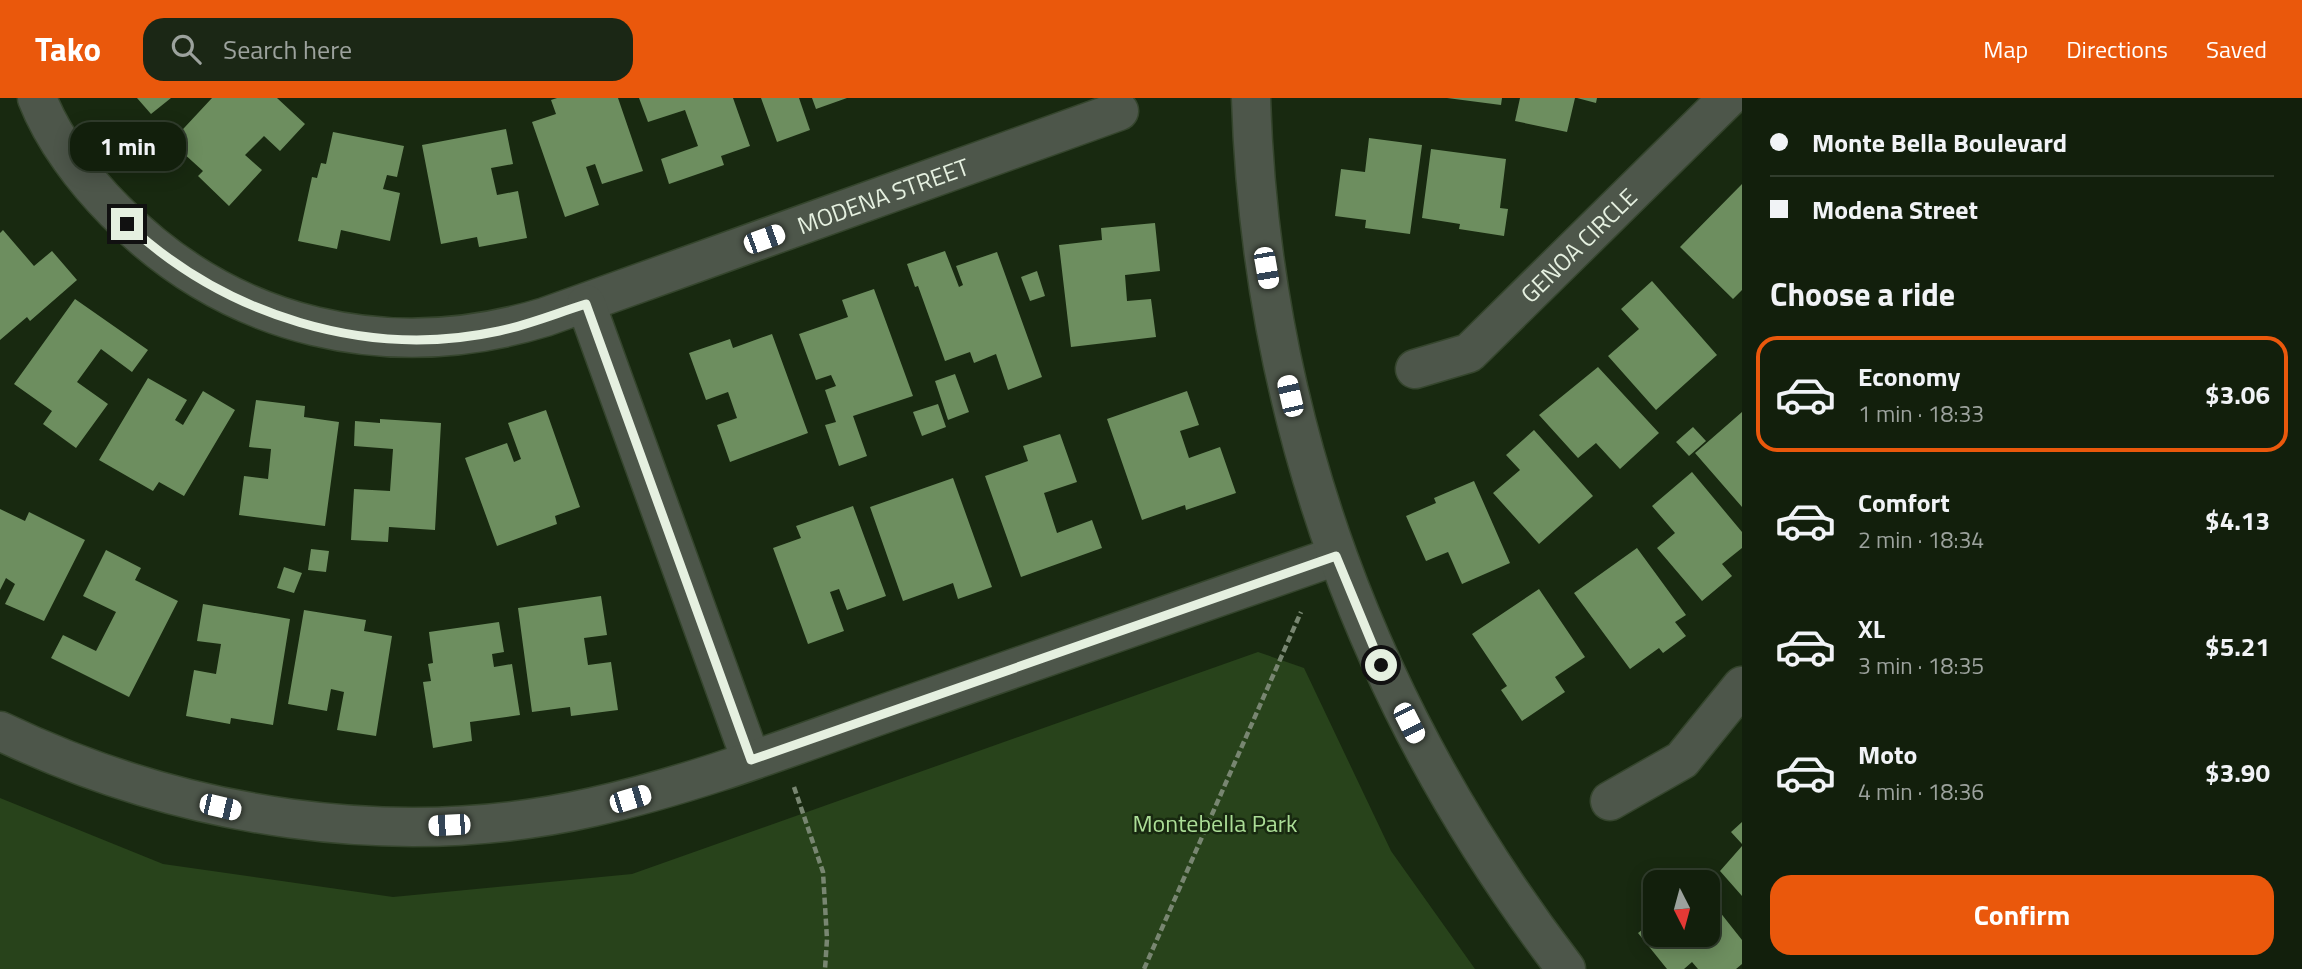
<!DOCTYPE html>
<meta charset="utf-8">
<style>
:root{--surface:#121f0c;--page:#1b2715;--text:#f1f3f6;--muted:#9ca29d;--line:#313d2d;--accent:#ea580c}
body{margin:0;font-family:"Titillium Web",sans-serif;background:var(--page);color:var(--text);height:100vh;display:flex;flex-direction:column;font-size:26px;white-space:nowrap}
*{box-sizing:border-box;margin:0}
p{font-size:23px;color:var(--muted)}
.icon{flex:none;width:38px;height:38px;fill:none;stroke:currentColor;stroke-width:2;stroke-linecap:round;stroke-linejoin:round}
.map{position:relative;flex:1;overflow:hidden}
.panel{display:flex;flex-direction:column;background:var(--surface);width:560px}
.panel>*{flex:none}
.banner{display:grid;align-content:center;height:154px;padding:0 28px;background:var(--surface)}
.needle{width:46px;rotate:174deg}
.controls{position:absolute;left:1643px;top:772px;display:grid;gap:14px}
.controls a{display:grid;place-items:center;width:77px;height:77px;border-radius:14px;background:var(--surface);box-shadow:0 4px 18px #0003,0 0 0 2px var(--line);font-size:35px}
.end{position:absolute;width:32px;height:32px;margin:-16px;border:9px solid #e5f0e0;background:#111;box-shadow:0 0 0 4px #111}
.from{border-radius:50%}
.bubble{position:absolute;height:49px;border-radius:21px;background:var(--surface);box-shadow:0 4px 18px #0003,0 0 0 2px var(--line);font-size:23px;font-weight:700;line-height:49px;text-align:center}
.car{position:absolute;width:21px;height:42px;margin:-21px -10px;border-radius:9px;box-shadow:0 0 5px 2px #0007;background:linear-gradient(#fff 24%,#345 0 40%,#fff 0 76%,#345 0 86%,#fff 0)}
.banner b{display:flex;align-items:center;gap:24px;height:66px;font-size:26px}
.banner b+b{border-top:2px solid var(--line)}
.banner i{width:18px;height:18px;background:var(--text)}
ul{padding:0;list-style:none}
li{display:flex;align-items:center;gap:21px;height:116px;margin:0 14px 10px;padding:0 14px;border:4px solid transparent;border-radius:21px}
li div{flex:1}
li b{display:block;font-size:26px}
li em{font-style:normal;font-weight:700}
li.selected{border-color:var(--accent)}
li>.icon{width:63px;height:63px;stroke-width:1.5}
h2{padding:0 28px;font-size:32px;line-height:84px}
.cta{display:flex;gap:14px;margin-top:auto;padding:14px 28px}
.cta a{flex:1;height:80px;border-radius:21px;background:var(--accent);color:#fff;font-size:28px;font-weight:700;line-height:80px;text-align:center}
header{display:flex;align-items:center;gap:42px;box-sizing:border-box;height:98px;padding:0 35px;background:var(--accent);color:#fff}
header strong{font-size:33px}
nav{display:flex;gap:38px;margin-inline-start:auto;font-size:24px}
.search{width:490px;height:63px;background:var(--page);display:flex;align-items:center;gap:18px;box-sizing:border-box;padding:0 24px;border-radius:21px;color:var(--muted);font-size:26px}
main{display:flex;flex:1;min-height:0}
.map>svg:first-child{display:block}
</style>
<header>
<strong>Tako</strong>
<div class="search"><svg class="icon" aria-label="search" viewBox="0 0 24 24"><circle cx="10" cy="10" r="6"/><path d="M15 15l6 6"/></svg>Search here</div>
<nav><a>Map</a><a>Directions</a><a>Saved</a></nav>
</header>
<main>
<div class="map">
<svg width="1742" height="871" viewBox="0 0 1742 871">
<rect width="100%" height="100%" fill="#182910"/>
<path fill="#28431b" d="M1258,554l46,16 87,183 84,118h-1475v-171l163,66 230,33 239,-23z"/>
<path fill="#6d8e5f" d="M137,0h34l-20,16z
M212,0h65l28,26 -25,27 -16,-15 -19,19 17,15 -33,36 -31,-30 5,-5 -32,-29z
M557,0h61l25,73 -41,13 -7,-20 -9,3 13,38 -34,12 -33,-95 24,-8 -5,-14z
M639,0h94l17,48 -29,10 3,9 -55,19 -8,-25 37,-13 -13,-36 -37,12z
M761,0h38l11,32 -33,12z
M812,0h35l-31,11z
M1447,0h55l-1,7z
M1520,0h55l-8,34 -52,-11z
M1577,0h20l-1,5z
M506,31l7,35 -22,4 6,27 21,-4 9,47 -48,9 -2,-10 -36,7 -19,-99z
M333,34l71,14 -7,31 -10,-2 -4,14 17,4 -10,48 -49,-11 -4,19 -39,-8 14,-64 5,1 4,-15 5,1z
M1369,40l53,7 -12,89 -45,-6 1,-8 -31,-4 6,-47 24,3z
M1431,51l75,10 -6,49 8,1 -4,27 -45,-7 1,-5 -38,-6z
M1742,86v106l-9,9 -53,-52z
M1155,125l5,48 -35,4 2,26 24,-2 5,38 -85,10 -12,-102 43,-5 -1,-12z
M3,132l31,36 18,-15 25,29 -47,41 -3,-4 -27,23v-107z
M945,153l14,36 4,-2 -7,-19 41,-14 45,125 -34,13 -12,-36 -22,9 -4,-11 -25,9 -27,-75 -3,1 -8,-23z
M1037,173l8,25 -15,5 -9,-24z
M1652,183l65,74 -61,55 -48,-54 31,-27 -18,-20z
M874,191l39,107 -60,20 14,40 -28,10 -14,-41 11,-3 -11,-32 11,-4 -5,-11 -15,5 -17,-46 49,-17 -6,-17z
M75,201l73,51 -16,22 -31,-23 -24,33 31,22 -32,44 -33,-24 9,-13 -38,-27z
M772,236l36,99 -78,29 -13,-37 20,-7 -9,-26 -22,8 -17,-47 41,-14 3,9z
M1598,269l61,66 -39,36 -24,-26 -18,15 -39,-43z
M955,276l14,38 -21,8 -13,-39z
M148,280l39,22 -12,20 8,5 20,-34 32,19 -51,86 -25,-14 -6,9 -54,-31z
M1187,293l12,34 -19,6 9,27 31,-11 16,46 -50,17 -1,-5 -43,15 -35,-101z
M256,302l49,6 -1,11 35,5 -14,104 -86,-11 5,-39 24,3 3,-30 -22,-2z
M938,306l8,23 -24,9 -9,-24z
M546,312l34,97 -25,9 2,8 -60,22 -32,-88 42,-15 7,19 7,-3 -13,-36z
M1742,314v95l-47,-54z
M380,321l61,4 -6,107 -46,-3 -1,15 -37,-2 3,-51 36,2 3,-42 -39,-3 1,-25 25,2z
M1693,329l13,14 -17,15 -13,-14z
M1534,332l59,66 -54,48 -46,-51 27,-23 -14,-15z
M1060,336l17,48 -33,11 13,40 35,-13 10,28 -81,29 -36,-101 43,-15 -5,-15z
M1692,374l50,60v16l-20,16 10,12 -30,25 -45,-53 18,-15 -23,-27z
M953,380l39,109 -34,12 -5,-16 -50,18 -33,-94z
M1474,383l36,82 -48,21 -14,-32 -22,9 -20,-45 30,-13 -2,-5z
M853,408l33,90 -39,14 -8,-21 -9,3 14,39 -36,13 -35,-96 28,-10 -5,-12z
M0,411l25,12 4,-9 56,28 -41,81 -39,-17 10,-20 -9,-6 -6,12z
M1637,450l49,67 -11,7 11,14 -23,17 -4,-5 -29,21 -56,-76z
M311,451l18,2 -3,21 -18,-2z
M106,452l35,18 -6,12 43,21 -49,96 -78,-39 12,-23 33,16 20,-39 -33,-16z
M284,469l18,6 -8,20 -17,-5z
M1539,491l46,68 -30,20 10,15 -43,29 -21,-31 6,-4 -35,-52z
M601,498l6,39 -23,3 4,27 23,-3 7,48 -47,6 -1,-9 -38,5 -14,-104z
M203,506l87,15 -17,106 -42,-7 -1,6 -44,-8 8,-46 22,4 5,-30 -24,-3z
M304,512l62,10 -2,11 28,5 -16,100 -39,-6 7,-38 -13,-3 -4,22 -39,-7z
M499,524l5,30 -12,2 2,13 18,-3 8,51 -50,7 2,19 -39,7 -10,-66 8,-1 -3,-17 5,-1 -4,-31z
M1742,724v22l-11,-12z
M1742,748v50l-22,-25z
M1708,799l34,43v24l-6,5h-38l-6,-7 -8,7h-17l-29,-36 18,-14v15h52z"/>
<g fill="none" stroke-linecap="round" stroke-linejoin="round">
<defs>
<g id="minor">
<path id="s1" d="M37,0c16,41 47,82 78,113 116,118 274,154 430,106l574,-206"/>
<path d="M586,206l165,456"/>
<path id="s2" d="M1415,271l54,-16 259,-255"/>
<path d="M0,633c182,87 395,121 593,76 107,-24 210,-65 313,-101 143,-50 286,-100 430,-150"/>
<path d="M1610,703l72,-41 60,-74"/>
</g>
<path id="tertiary" d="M1251,0c10,323 119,615 315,871"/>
</defs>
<use href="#minor" stroke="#35452d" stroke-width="41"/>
<use href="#tertiary" stroke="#35452d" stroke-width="41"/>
<path stroke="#788671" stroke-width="4.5" stroke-dasharray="7 3.5" stroke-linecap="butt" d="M794,689l29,85 4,67 -2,30
M1144,871l157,-357"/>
<use href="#minor" stroke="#4d564a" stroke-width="38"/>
<use href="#tertiary" stroke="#4d564a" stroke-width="38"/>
</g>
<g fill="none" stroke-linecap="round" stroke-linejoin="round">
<path stroke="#e5f0e0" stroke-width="9" d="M127,126c98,91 239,136 372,107 29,-6 58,-18 87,-27l165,456 585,-204 45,109"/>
</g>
<g text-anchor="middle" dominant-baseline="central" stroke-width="5" stroke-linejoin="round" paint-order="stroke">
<g font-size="24" fill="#e5f0e0" stroke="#182910">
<text stroke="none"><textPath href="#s1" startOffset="964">MODENA STREET</textPath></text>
<text stroke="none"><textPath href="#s2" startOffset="210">GENOA CIRCLE</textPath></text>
</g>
<g font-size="24" fill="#abdd96" stroke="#182910">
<text x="1215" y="725">Montebella Park</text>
</g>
</g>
</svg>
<div class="controls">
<a><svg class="needle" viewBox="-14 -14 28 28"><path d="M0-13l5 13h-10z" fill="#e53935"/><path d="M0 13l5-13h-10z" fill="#9ca29d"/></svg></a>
</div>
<i class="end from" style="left:1381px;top:567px"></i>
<i class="end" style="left:127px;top:126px"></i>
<div class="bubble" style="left:70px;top:24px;width:116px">1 min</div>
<i class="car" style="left:764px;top:141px;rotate:70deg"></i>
<i class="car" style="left:1266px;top:170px;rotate:170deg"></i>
<i class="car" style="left:1290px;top:298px;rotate:347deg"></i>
<i class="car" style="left:1409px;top:625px;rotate:153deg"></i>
<i class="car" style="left:630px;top:701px;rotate:73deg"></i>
<i class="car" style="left:220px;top:709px;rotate:103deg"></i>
<i class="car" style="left:449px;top:727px;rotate:267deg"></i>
</div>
<section class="panel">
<div class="banner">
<b><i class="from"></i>Monte Bella Boulevard</b>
<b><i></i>Modena Street</b>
</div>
<h2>Choose a ride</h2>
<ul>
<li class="selected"><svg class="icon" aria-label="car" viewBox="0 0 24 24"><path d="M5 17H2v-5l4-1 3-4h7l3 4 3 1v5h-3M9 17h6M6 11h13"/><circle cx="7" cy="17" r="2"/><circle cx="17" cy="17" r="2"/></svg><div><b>Economy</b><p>1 min · 18:33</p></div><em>$3.06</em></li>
<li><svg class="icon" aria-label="car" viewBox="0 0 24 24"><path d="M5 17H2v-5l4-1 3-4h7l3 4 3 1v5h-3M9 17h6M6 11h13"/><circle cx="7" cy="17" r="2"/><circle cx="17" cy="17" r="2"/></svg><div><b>Comfort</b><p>2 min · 18:34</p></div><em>$4.13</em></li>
<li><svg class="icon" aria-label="car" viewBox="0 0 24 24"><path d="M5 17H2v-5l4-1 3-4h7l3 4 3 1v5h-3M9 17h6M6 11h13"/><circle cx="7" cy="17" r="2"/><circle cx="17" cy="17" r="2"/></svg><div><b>XL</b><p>3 min · 18:35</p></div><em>$5.21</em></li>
<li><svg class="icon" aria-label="car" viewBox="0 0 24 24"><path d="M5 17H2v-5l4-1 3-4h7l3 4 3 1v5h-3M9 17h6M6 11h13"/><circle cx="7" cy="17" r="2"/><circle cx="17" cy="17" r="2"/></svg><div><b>Moto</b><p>4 min · 18:36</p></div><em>$3.90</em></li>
</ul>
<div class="cta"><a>Confirm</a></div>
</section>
</main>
